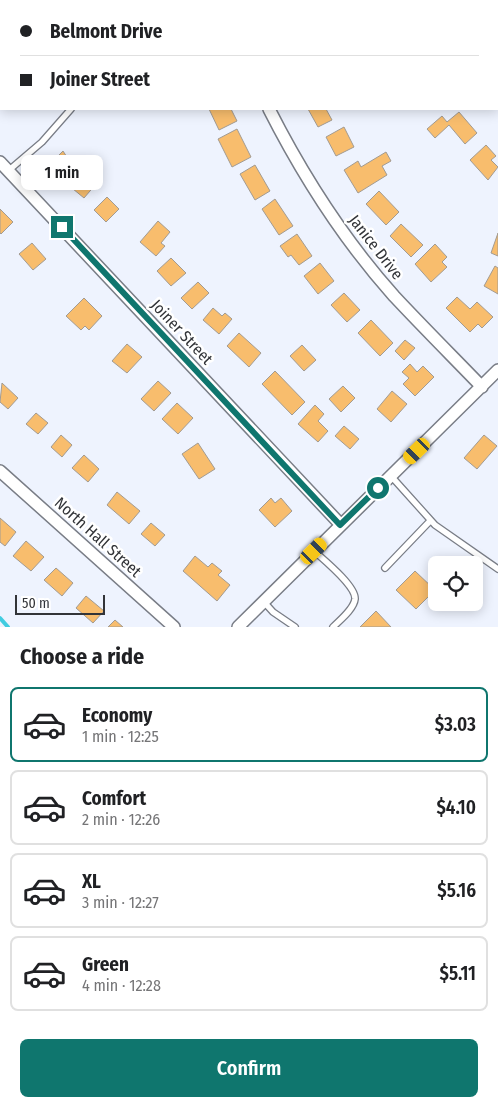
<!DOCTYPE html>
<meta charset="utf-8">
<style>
:root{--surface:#fff;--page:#f2f2f2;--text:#202124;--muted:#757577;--line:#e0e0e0;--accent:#0f766e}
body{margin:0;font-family:"Fira Sans Condensed",sans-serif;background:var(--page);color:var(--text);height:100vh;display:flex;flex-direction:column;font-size:19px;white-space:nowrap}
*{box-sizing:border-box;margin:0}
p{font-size:16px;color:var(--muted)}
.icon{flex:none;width:28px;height:28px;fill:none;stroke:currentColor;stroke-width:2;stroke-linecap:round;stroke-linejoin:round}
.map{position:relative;height:627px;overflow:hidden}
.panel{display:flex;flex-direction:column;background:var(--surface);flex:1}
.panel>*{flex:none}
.guide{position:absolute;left:0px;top:0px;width:499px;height:110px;box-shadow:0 2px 12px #0003;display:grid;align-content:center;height:110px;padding:0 20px;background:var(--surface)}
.buttons{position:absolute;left:428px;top:556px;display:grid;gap:10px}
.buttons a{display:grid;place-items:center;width:55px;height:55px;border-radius:8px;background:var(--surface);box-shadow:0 2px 12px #0003;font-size:25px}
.scale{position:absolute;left:15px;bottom:12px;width:90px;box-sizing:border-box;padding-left:5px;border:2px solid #323438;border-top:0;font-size:14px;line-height:18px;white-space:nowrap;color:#323438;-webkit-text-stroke:4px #fff;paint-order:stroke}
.end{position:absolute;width:22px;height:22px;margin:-11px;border:6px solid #0f766e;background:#fff;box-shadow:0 0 0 2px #fff}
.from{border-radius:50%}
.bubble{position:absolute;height:35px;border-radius:8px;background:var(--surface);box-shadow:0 2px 12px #0003;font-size:16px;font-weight:600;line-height:35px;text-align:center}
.car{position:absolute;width:15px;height:30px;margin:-15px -8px;border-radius:6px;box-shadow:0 0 4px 1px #0007;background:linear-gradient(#f5c518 24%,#345 0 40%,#f5c518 0 76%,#345 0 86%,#f5c518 0)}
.guide b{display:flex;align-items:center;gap:18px;height:48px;font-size:19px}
.guide b+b{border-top:1px solid var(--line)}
.guide i{width:12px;height:12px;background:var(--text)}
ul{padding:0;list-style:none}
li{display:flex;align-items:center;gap:15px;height:75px;margin:0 10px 8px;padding:0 10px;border:2px solid var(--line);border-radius:8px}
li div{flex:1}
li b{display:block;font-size:19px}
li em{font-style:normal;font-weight:600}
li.active{border-color:var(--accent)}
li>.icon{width:45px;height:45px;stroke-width:1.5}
h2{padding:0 20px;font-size:22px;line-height:60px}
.cta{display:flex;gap:10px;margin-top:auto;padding:10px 20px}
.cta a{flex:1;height:58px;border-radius:8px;background:var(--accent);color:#fff;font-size:20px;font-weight:600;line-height:58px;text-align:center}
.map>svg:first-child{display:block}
</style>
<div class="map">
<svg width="498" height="627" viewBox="0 0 498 627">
<rect width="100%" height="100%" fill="#eef3fe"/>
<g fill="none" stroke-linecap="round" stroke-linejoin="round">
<path stroke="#41cce0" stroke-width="4" d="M0,618l8,9"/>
</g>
<path fill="#f8bd6d" stroke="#a29b92" d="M248,0h24l1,1h-24z
M209,109h22l6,12 -18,9z
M308,109h18l6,11 -14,7z
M459,112l18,21 -12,11 -16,-19 -14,13 -8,-9 15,-13 5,6z
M344,127l10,20 -18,9 -10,-19z
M237,129l14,28 -19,10 -14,-28z
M486,145l10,11 -5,4 7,7 -10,13 -18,-20z
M63,151l11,17 -11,10 -13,-14z
M386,152l5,9 -9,5 5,9 -29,18 -14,-23 14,-9 3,6z
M255,165l15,26 -15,9 -15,-26z
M80,170l16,14 -12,14 -17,-14z
M379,191l20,21 -13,13 -20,-21z
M107,197l12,12 -13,13 -12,-12z
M275,199l18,27 -14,9 -17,-26z
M0,209l13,13 -12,12 -1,-1z
M158,221l12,11 -9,11 4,3 -9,10 -16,-14z
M401,224l22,21 -12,12 -21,-21z
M498,233v23l-7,-3z
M297,234l15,22 -13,9 -8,-10 -3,2 -8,-11z
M32,243l14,16 -13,11 -14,-16z
M435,244l12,13 -5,5 5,5 -16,15 -16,-18z
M171,258l15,15 -15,13 -14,-15z
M320,263l14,18 -16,13 -14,-18z
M495,266l3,2v26l-14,-8z
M198,282l11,11 -17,16 -11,-11z
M344,293l16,17 -13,12 -16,-17z
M457,297l13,12 7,-7 16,15 -11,11 -4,-4 -8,8 -24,-24z
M84,298l18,18 -13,14 -4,-4 -4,4 -15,-14z
M213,308l9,8 3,-3 7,6 -13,15 -16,-14z
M371,320l22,23 -13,13 -22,-23z
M239,333l22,20 -12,14 -22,-21z
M405,340l10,8 -11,12 -9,-9z
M127,344l15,13 -15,16 -15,-12z
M302,345l14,15 -12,11 -14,-15z
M410,364l7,8 6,-6 11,11 -19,19 -12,-12 6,-6 -7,-6z
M275,371l30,31 -13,13 -30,-31z
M158,381l13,12 -17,18 -13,-12z
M2,383l16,15 -10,11 -8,-7z
M343,386l12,12 -14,14 -12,-13z
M392,391l15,13 -16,18 -14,-13z
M177,403l16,15 -15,16 -16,-15z
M315,405l9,9 -6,7 10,10 -10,11 -20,-18z
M36,413l12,10 -10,11 -12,-10z
M344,426l15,13 -9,10 -15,-13z
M61,435l11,10 -10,12 -11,-10z
M484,435l13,11 -20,23 -13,-11z
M198,443l17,26 -16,10 -17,-25z
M84,455l15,14 -11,13 -16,-14z
M117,492l23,19 -11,13 -22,-19z
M271,498l4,5 6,-5 11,13 -17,16 -16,-17z
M0,518l16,14 -11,14 -5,-4z
M151,523l14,12 -10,11 -14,-12z
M26,541l18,16 -13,14 -18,-15z
M195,556l13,11 4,-4 10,8 -4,4 12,10 -13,16 -34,-30z
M56,568l17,15 -11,13 -18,-16z
M415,571l20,19 -19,19 -20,-19z
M86,596l18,15 -11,12 -17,-15z
M376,611l15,16h-31z
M115,620l8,7h-15z"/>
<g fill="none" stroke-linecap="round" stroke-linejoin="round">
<defs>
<path id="lane" d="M8,171l34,-29 29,-33
M391,476l44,49 63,44
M314,551c10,9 42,35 41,48 -1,10 -15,21 -22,28
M385,568l45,-47
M264,602l9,10 22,15"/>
<path id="street" d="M7,0l1,1
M203,0l1,1
M445,0l1,1
M492,1l1,-1
M269,109c34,67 75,131 125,187 29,31 59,61 88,91
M0,162l341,363
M0,471l174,156
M238,627l260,-257"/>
<path id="secondary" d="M30,1l1,-1
M0,32l1,-1"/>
</defs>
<use href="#lane" stroke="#797d86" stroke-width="8"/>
<use href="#street" stroke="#797d86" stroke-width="14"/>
<use href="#secondary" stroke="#797d86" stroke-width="18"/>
<use href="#lane" stroke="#fff" stroke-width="5.5"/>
<use href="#street" stroke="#fff" stroke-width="11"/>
<use href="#secondary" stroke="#f8e8c6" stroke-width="15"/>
</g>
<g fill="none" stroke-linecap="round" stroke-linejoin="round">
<path stroke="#0f766e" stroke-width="6" d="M62,227l278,298 38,-37"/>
</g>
<g text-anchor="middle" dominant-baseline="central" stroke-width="5" stroke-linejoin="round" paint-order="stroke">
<g font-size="16" fill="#323438" stroke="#fff">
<text transform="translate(376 247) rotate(52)">Janice Drive</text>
<text transform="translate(182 332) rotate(47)">Joiner Street</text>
<text transform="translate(98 537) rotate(42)">North Hall Street</text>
</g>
</g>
</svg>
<div class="buttons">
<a><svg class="icon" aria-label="locate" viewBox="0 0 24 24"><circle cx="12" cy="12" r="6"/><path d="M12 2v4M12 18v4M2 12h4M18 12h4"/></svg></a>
</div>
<div class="scale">50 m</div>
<i class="end from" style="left:378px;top:488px"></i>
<i class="end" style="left:62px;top:227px"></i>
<div class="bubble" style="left:21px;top:155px;width:82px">1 min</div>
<i class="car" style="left:417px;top:451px;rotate:226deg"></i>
<i class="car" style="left:314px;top:551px;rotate:45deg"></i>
<div class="guide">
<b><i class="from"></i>Belmont Drive</b>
<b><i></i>Joiner Street</b>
</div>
</div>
<section class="panel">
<h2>Choose a ride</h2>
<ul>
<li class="active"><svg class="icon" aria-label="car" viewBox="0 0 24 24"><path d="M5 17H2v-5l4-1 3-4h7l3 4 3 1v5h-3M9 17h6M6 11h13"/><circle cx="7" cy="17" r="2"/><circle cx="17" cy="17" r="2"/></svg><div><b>Economy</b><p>1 min · 12:25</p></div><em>$3.03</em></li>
<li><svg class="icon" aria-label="car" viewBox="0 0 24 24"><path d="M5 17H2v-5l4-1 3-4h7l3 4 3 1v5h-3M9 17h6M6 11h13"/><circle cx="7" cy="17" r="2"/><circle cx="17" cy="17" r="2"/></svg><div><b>Comfort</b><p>2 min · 12:26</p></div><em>$4.10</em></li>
<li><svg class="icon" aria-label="car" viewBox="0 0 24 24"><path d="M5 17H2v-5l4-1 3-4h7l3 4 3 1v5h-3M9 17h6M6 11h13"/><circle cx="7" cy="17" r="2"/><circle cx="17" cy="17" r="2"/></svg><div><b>XL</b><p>3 min · 12:27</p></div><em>$5.16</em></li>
<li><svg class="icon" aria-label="car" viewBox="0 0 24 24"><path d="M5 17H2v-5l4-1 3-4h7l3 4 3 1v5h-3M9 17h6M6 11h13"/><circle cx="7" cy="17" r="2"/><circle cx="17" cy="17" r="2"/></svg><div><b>Green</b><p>4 min · 12:28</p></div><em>$5.11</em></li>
</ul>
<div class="cta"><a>Confirm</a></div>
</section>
